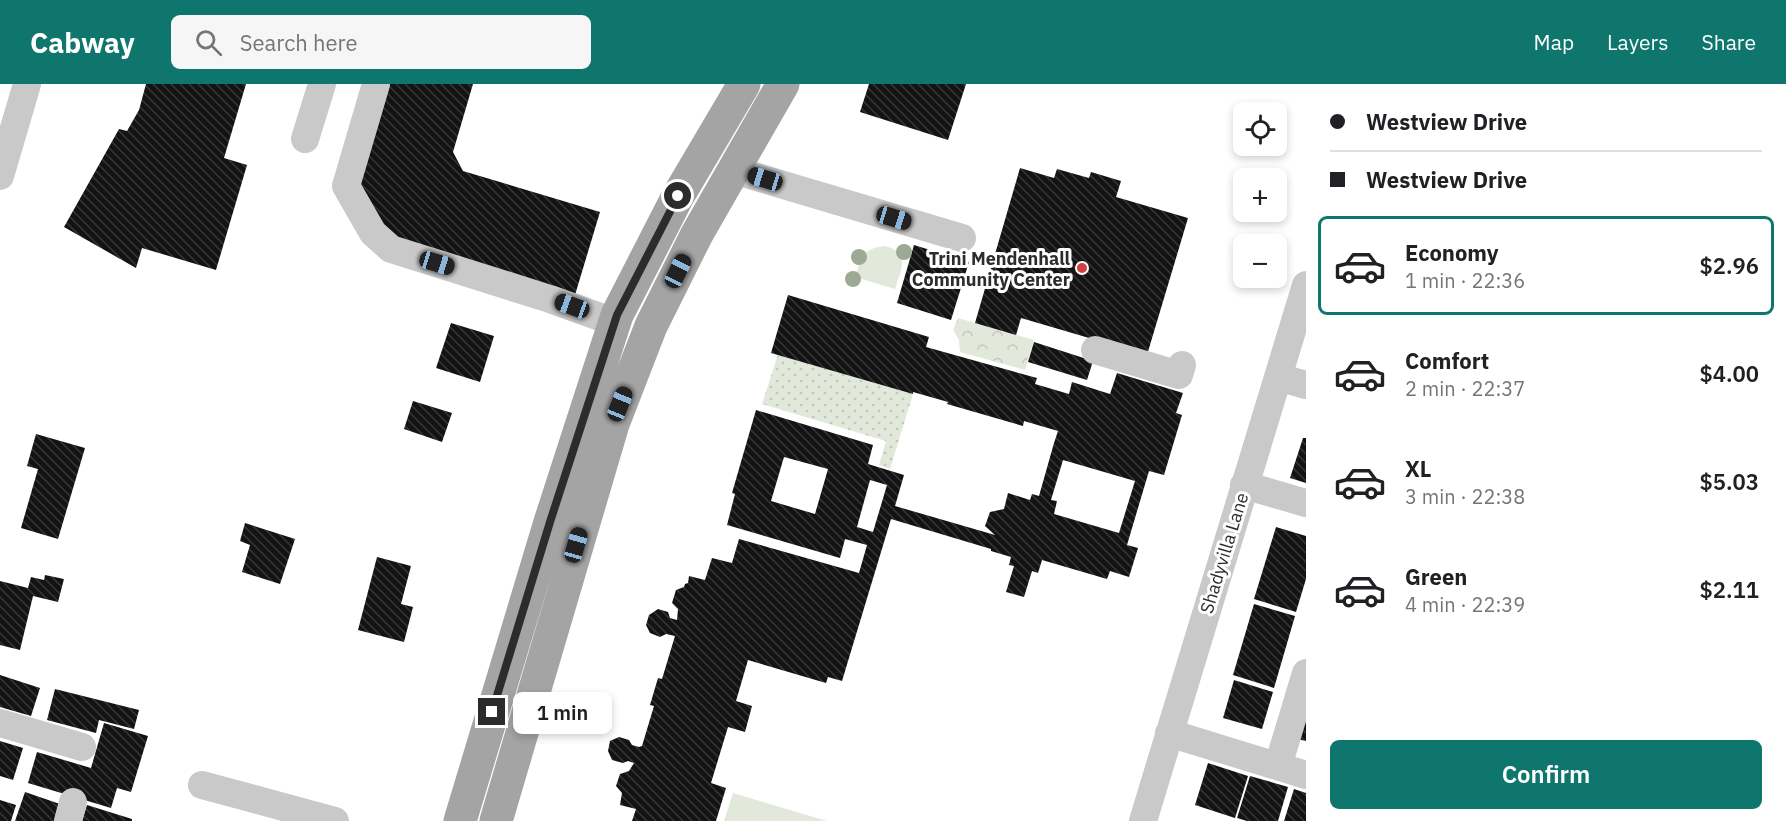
<!DOCTYPE html>
<meta charset="utf-8">
<style>
:root{--surface:#fff;--page:#f6f6f6;--text:#202124;--muted:#757577;--line:#e0e0e0;--accent:#0f766e}
body{margin:0;font-family:"IBM Plex Sans",sans-serif;background:var(--page);color:var(--text);height:100vh;display:flex;flex-direction:column;font-size:22px;white-space:nowrap}
*{box-sizing:border-box;margin:0}
p{font-size:20px;color:var(--muted)}
.icon{flex:none;width:33px;height:33px;fill:none;stroke:currentColor;stroke-width:2;stroke-linecap:round;stroke-linejoin:round}
.map{position:relative;flex:1;overflow:hidden}
.side{display:flex;flex-direction:column;background:var(--surface);width:480px}
.side>*{flex:none}
.banner{display:grid;align-content:center;height:132px;padding:0 24px;background:var(--surface)}
.tools{position:absolute;left:1233px;top:18px;display:grid;gap:12px}
.tools a{display:grid;place-items:center;width:54px;height:54px;border-radius:9px;background:var(--surface);box-shadow:0 3px 9px #0003;font-size:30px}
.end{position:absolute;width:27px;height:27px;margin:-14px;border:8px solid #2c2c2c;background:#fff;box-shadow:0 0 0 3px #fff}
.from{border-radius:50%}
.bubble{position:absolute;height:42px;border-radius:9px;background:var(--surface);box-shadow:0 3px 9px #0003;font-size:20px;font-weight:600;line-height:42px;text-align:center}
.car{position:absolute;width:18px;height:36px;margin:-18px -9px;border-radius:8px;box-shadow:0 0 4px 2px #0007;background:linear-gradient(#222 24%,#8ab4d8 0 40%,#222 0 76%,#8ab4d8 0 86%,#222 0)}
.banner b{display:flex;align-items:center;gap:21px;height:57px;font-size:22px}
.banner b+b{border-top:2px solid var(--line)}
.banner i{width:15px;height:15px;background:var(--text)}
ul{padding:0;list-style:none}
li{display:flex;align-items:center;gap:18px;height:99px;margin:0 12px 9px;padding:0 12px;border:3px solid transparent;border-radius:9px}
li div{flex:1}
li b{display:block;font-size:22px}
li em{font-style:normal;font-weight:600}
li.active{border-color:var(--accent)}
li>.icon{width:54px;height:54px;stroke-width:1.5}
.primary-button{display:flex;gap:12px;margin-top:auto;padding:12px 24px}
.primary-button a{flex:1;height:69px;border-radius:9px;background:var(--accent);color:#fff;font-size:24px;font-weight:600;line-height:69px;text-align:center}
header{display:flex;align-items:center;gap:36px;box-sizing:border-box;height:84px;padding:0 30px;background:var(--accent);color:#fff}
header strong{font-size:28px}
nav{display:flex;gap:33px;margin-inline-start:auto;font-size:21px}
.search{width:420px;height:54px;background:var(--page);display:flex;align-items:center;gap:15px;box-sizing:border-box;padding:0 21px;border-radius:9px;color:var(--muted);font-size:22px}
main{display:flex;flex:1;min-height:0}
.map>svg:first-child{display:block}
</style>
<header>
<strong>Cabway</strong>
<div class="search"><svg class="icon" aria-label="search" viewBox="0 0 24 24"><circle cx="10" cy="10" r="6"/><path d="M15 15l6 6"/></svg>Search here</div>
<nav><a>Map</a><a>Layers</a><a>Share</a></nav>
</header>
<main>
<div class="map">
<svg width="1306" height="737" viewBox="0 0 1306 737">
<defs>
<pattern id="grass-dots" width="8" height="8" patternUnits="userSpaceOnUse" patternTransform="scale(1.5)"><rect width="8" height="8" fill="#e2e9db"/><path d="M2 2h.1M6 6h.1" fill="none" stroke="#c2c8bc" stroke-width="1.8" stroke-linecap="round"/></pattern>
<pattern id="forest-crowns" width="20" height="18" patternUnits="userSpaceOnUse" patternTransform="scale(1.5)"><rect width="20" height="18" fill="#e2e9db"/><path d="M2 6a3 3 0 1 1 6 0M12 15a3 3 0 1 1 6 0" fill="none" stroke="#c2c8bc"/></pattern>
<pattern id="building-back-hatch" width="6" height="6" patternUnits="userSpaceOnUse" patternTransform="scale(1.5)"><rect width="6" height="6" fill="#131313"/><path d="M-1 5l2 2M0 0l6 6M5-1l2 2" fill="none" stroke="#363636"/></pattern>
</defs>
<rect width="100%" height="100%" fill="#fff"/>
<path fill="url(#grass-dots)" d="M778,270l135,40 -23,75 -11,-4 7,-24 -124,-37z"/>
<path fill="url(#forest-crowns)" d="M958,234l76,22 -9,30 -65,-18 -1,-12 -6,-10z"/>
<path fill="#e2e9db" d="M885,162c26,7 16,24 10,43l-40,-12c6,-18 7,-29 30,-31z
M733,709l94,28h-103z"/>
<path fill="url(#building-back-hatch)" fill-rule="evenodd" d="M146,0h100l-22,74 23,7 -31,105 -74,-22 -6,20 -72,-41 55,-98 8,2 12,-21z
M389,0h84l-20,68 10,19 137,41 -25,83 -184,-56 -32,-58z
M869,0h97l-18,56 -88,-28z
M1020,84l34,10 3,-9 32,9 2,-6 30,9 -5,16 72,21 -41,137 -126,-37 -5,17 -41,-12z
M914,161l55,17 -18,58 -54,-17z
M788,211l141,42 -3,10 111,31 -2,6 34,10 3,-12 38,12 7,-21 66,20 -7,20 6,2 -18,60 -15,-4 -22,74 11,3 -9,29 -19,-6 -3,8 -65,-19 -4,13 -6,-2 -8,26 -18,-5 8,-26 -5,-1 2,-8 -20,-6v-2l-100,-30 -49,162 -14,-4 -2,6 -78,-23 -12,41 16,5 -7,26 -17,-5 -17,56 15,5 -10,33h-84l4,-12 -16,-4 2,-12 -6,-7 4,-12 9,-3 5,-8 -6,-2 -5,2 -11,-3 -4,-9 2,-10 9,-4 10,3 3,5 7,2 3,-1 12,-40 -4,-1 8,-27 4,1 13,-43 -9,-2 -6,3 -10,-4 -4,-8 3,-10 9,-6 10,3 2,6 7,2 1,-11 -6,-6 4,-13 8,-3 1,-3 3,-1 1,-7 16,4 7,-22 20,5 7,-24 120,34 8,-28 -22,-6 -5,19 -113,-33 8,-31 -3,-1 24,-83 117,35 -5,19 36,11 -9,31 100,29 -10,-9 5,-14 14,-3 4,-16 22,7 2,-6 7,2 15,-53 4,-12 -34,-10 -1,5 -76,-22 1,-2 -35,-10v2l-142,-41zM784,373l44,12 -13,45 -44,-13zM1063,376l72,21 -16,52 -65,-19 3,-13 -6,-1zM870,396l17,5 -14,47 -16,-5z
M451,239l43,13 -14,46 -44,-14z
M1034,258l59,19 -6,19 -59,-18z
M413,317l39,12 -10,29 -38,-13z
M36,350l49,14 -27,91 -37,-11 17,-59 -11,-3z
M1303,354h3v45l-16,-5z
M245,439l50,16 -15,45 -38,-12 8,-27 -10,-4z
M1276,443l30,9v43l-10,33 -42,-13z
M377,473l34,9 -10,38 12,3 -9,35 -46,-12z
M45,491l19,4 -6,23 -25,-6 -13,54 -20,-5v-64l28,7 3,-11 13,3z
M1254,520l41,12 -21,72 -41,-13z
M0,591l40,13 -9,28 -31,-9z
M1234,596l39,12 -11,37 -39,-11z
M55,605l84,21 -5,19 -35,-9 -3,13 -49,-13z
M1306,627v30l-9,-2z
M104,639l44,13 -17,56 -14,-4 -6,20 -83,-25 9,-31 54,16z
M0,657l23,7 -10,32 -13,-4z
M1208,679l40,13 -13,42 -40,-13z
M1250,692l38,11 -10,34h-31l-10,-3z
M1294,705l12,4v28h-22z
M25,708l35,12 -6,17h-39z
M0,716l16,5 -5,16h-11z
M87,721l45,14v2h-50z"/>
<g fill="none" stroke-linecap="round" stroke-linejoin="round">
<path stroke="#c9c9c9" stroke-width="28" d="M376,0l-30,102 27,47 18,16 159,50 64,23
M305,55l17,-55
M733,86l229,68
M0,92l27,-92
M1095,266l84,25 3,-10
M1278,293l28,8
M1244,401l62,18
M0,639l82,24
M1169,649l137,42
M1278,682l28,-93
M202,701l133,36
M68,737l5,-19
M1143,737l163,-536"/>
<path stroke="#a4a4a4" stroke-width="33" d="M460,737l90,-299 67,-207 61,-119 66,-112
M496,737l117,-397 38,-98 46,-92 86,-150"/>
</g>
<g fill="#9ea995">
<circle cx="904" cy="168" r="8"/>
<circle cx="859" cy="173" r="8"/>
<circle cx="853" cy="195" r="8"/>
</g>
<g fill="none" stroke-linecap="round" stroke-linejoin="round">
<path stroke="#2c2c2c" stroke-width="8" d="M492,628l58,-190 67,-207 61,-119"/>
</g>
<circle fill="#d43d40" stroke="#fff" stroke-width="2" cx="1082" cy="184" r="6"/>
<g text-anchor="middle" dominant-baseline="central" stroke-width="6" stroke-linejoin="round" paint-order="stroke">
<g font-size="18" font-weight="bold" fill="#2c2c2c" stroke="#fff" text-anchor="end">
<text x="1070" y="174">Trini Mendenhall<tspan x="1070" dy="21">Community Center</tspan></text>
</g>
<g font-size="18" fill="#2c2c2c" stroke="#fff">
<text transform="translate(1224 469) rotate(-73)">Shadyvilla Lane</text>
</g>
</g>
</svg>
<div class="tools">
<a><svg class="icon" aria-label="locate" viewBox="0 0 24 24"><circle cx="12" cy="12" r="6"/><path d="M12 2v4M12 18v4M2 12h4M18 12h4"/></svg></a>
<a>+</a>
<a>−</a>
</div>
<i class="end from" style="left:678px;top:112px"></i>
<i class="end" style="left:492px;top:628px"></i>
<div class="bubble" style="left:513px;top:608px;width:99px">1 min</div>
<i class="car" style="left:765px;top:95px;rotate:287deg"></i>
<i class="car" style="left:894px;top:134px;rotate:107deg"></i>
<i class="car" style="left:437px;top:179px;rotate:107deg"></i>
<i class="car" style="left:678px;top:187px;rotate:26deg"></i>
<i class="car" style="left:572px;top:222px;rotate:290deg"></i>
<i class="car" style="left:620px;top:320px;rotate:22deg"></i>
<i class="car" style="left:576px;top:461px;rotate:16deg"></i>
</div>
<section class="side">
<div class="banner">
<b><i class="from"></i>Westview Drive</b>
<b><i></i>Westview Drive</b>
</div>
<ul>
<li class="active"><svg class="icon" aria-label="car" viewBox="0 0 24 24"><path d="M5 17H2v-5l4-1 3-4h7l3 4 3 1v5h-3M9 17h6M6 11h13"/><circle cx="7" cy="17" r="2"/><circle cx="17" cy="17" r="2"/></svg><div><b>Economy</b><p>1 min · 22:36</p></div><em>$2.96</em></li>
<li><svg class="icon" aria-label="car" viewBox="0 0 24 24"><path d="M5 17H2v-5l4-1 3-4h7l3 4 3 1v5h-3M9 17h6M6 11h13"/><circle cx="7" cy="17" r="2"/><circle cx="17" cy="17" r="2"/></svg><div><b>Comfort</b><p>2 min · 22:37</p></div><em>$4.00</em></li>
<li><svg class="icon" aria-label="car" viewBox="0 0 24 24"><path d="M5 17H2v-5l4-1 3-4h7l3 4 3 1v5h-3M9 17h6M6 11h13"/><circle cx="7" cy="17" r="2"/><circle cx="17" cy="17" r="2"/></svg><div><b>XL</b><p>3 min · 22:38</p></div><em>$5.03</em></li>
<li><svg class="icon" aria-label="car" viewBox="0 0 24 24"><path d="M5 17H2v-5l4-1 3-4h7l3 4 3 1v5h-3M9 17h6M6 11h13"/><circle cx="7" cy="17" r="2"/><circle cx="17" cy="17" r="2"/></svg><div><b>Green</b><p>4 min · 22:39</p></div><em>$2.11</em></li>
</ul>
<div class="primary-button"><a>Confirm</a></div>
</section>
</main>
